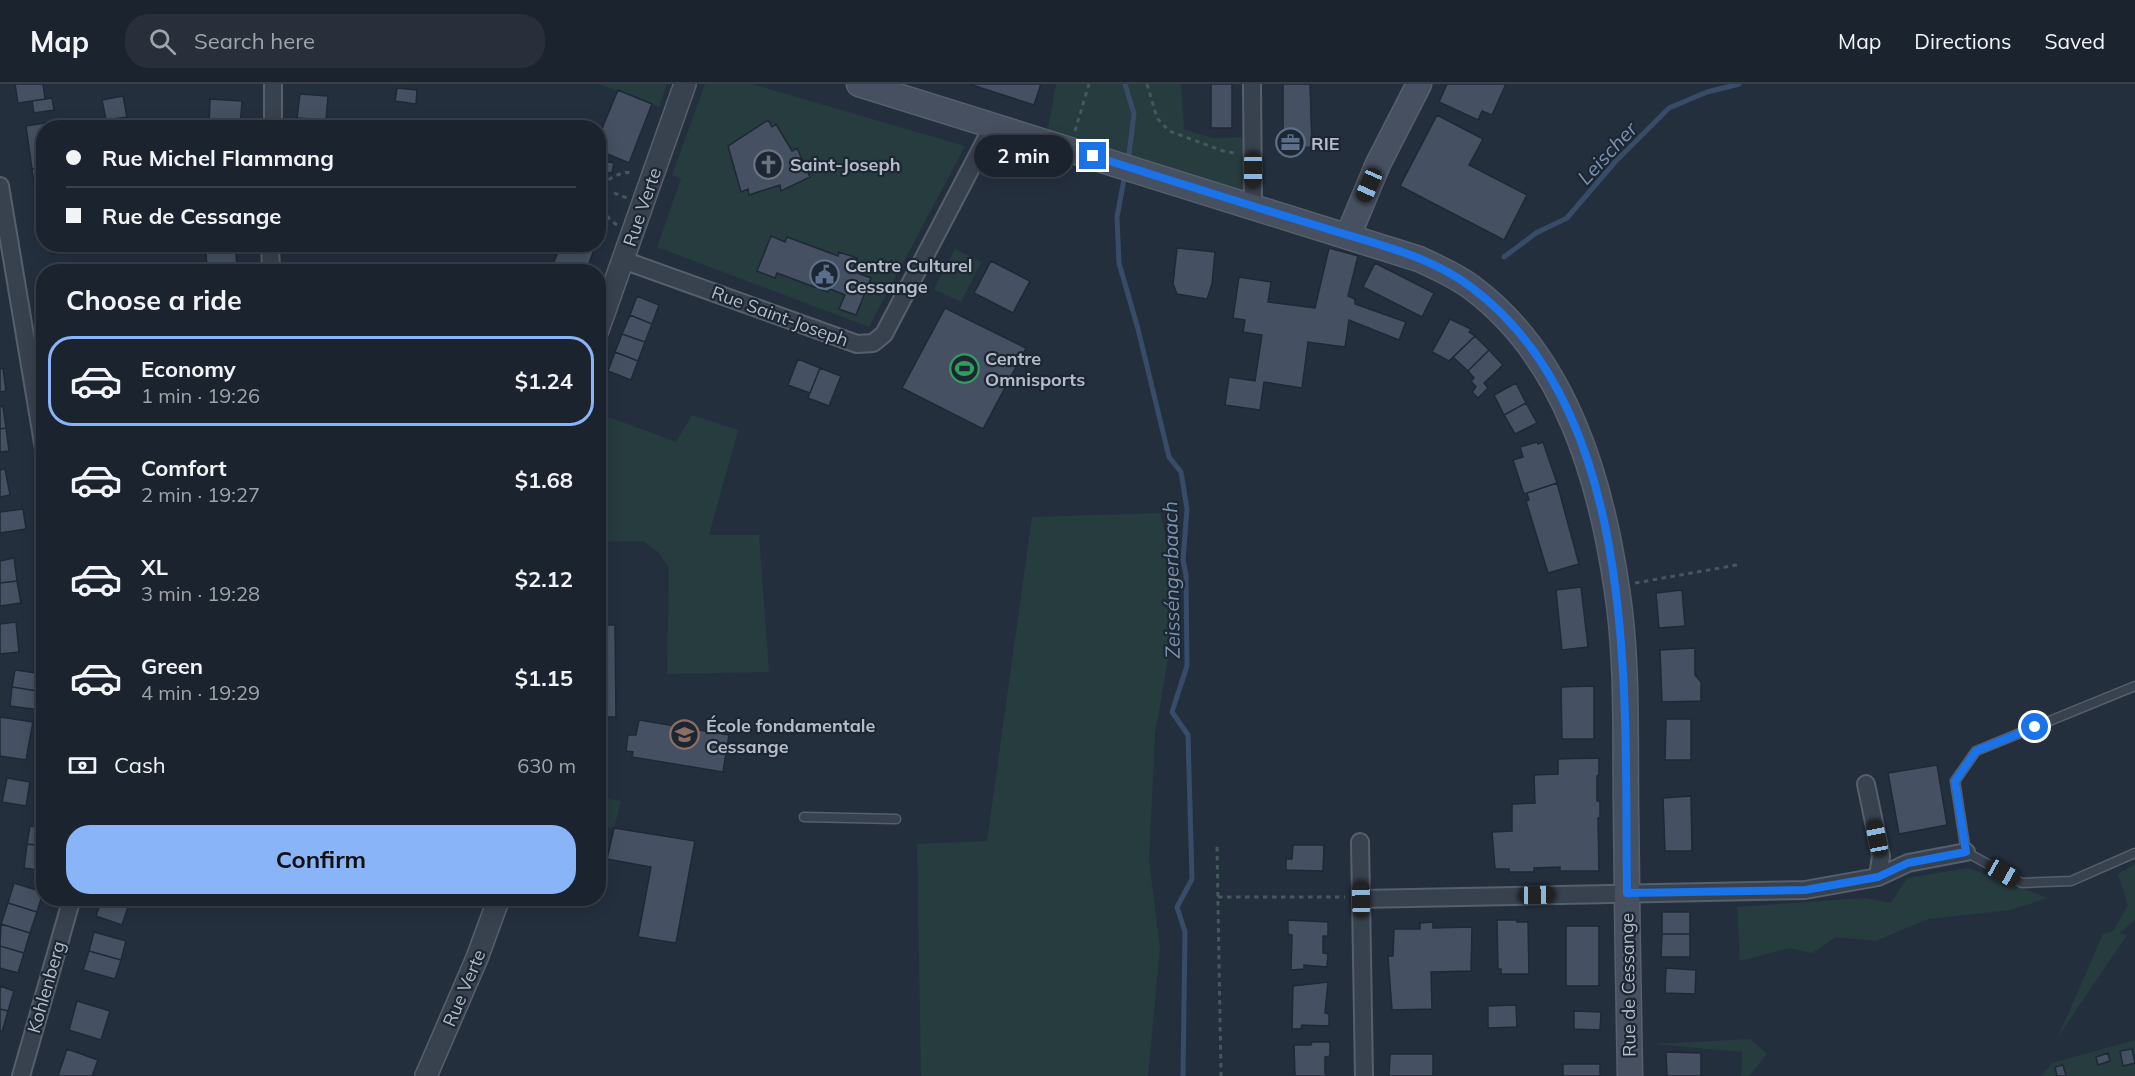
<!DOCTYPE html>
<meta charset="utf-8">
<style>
:root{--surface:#1b232e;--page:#282f3a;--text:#f1f3f6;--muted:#a0a4aa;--line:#39404a;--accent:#8ab4f8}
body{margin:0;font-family:Mulish,sans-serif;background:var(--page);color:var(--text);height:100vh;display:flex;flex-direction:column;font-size:22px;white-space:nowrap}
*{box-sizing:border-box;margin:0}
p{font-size:20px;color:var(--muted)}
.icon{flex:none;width:33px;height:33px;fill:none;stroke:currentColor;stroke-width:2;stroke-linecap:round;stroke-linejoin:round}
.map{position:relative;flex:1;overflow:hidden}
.panel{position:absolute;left:36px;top:180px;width:570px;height:642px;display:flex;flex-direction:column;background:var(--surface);border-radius:24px;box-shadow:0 3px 15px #0003,0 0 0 2px var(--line)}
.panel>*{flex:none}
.banner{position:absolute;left:36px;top:36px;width:570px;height:132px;border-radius:24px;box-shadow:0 3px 15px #0003,0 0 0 2px var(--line);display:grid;align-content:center;height:132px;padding:0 30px;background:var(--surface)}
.end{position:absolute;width:27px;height:27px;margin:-14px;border:8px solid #1a73e8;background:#fff;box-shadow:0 0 0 3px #fff}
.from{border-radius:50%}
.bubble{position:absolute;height:42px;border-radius:21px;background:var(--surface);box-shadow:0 3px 15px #0003,0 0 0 2px var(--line);font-size:20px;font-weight:700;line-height:42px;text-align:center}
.car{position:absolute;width:18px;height:36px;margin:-18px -9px;border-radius:8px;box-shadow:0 0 4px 2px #0007;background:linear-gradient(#222 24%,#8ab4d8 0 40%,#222 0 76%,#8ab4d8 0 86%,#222 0)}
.banner b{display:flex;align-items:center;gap:21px;height:57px;font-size:22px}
.banner b+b{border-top:2px solid var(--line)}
.banner i{width:15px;height:15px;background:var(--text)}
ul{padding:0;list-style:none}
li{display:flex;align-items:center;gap:18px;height:90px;margin:0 12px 9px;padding:0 18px;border:3px solid transparent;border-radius:24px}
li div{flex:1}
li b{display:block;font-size:22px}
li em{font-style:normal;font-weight:700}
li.selected{border-color:var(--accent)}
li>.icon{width:54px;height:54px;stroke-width:1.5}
h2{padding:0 30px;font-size:27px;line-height:72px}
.pay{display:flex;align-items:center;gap:15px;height:66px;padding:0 30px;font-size:22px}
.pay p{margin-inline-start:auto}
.primary-button{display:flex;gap:12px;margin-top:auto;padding:12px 30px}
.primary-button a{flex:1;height:69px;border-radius:24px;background:var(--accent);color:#111;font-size:24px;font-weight:700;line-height:69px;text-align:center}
header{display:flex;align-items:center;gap:36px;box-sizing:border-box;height:84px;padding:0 30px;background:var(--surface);border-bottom:2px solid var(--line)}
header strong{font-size:28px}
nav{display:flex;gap:33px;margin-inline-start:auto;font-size:21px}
.search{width:420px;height:54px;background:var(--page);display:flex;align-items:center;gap:15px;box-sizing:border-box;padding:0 21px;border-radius:24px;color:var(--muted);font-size:22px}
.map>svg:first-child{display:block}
</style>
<header>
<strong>Map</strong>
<div class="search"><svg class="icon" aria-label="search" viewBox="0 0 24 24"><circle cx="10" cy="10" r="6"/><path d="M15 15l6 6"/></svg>Search here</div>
<nav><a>Map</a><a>Directions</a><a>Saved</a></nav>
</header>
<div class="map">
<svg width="2135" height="992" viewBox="0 0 2135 992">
<rect width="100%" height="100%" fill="#242f3e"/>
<path fill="#263c3f" d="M599,0h68l-8,23z
M705,0h47l213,62 -96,181 -212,-80 24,-68 -9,-4z
M1056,0h125l3,45 28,9 41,-1v69l-202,-62 -3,-15z
M955,165l26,13 -20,40 -27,-13z
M598,329l78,29 16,-27 46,15 -29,105h50l10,137 -102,2 2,-106 -11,-16 -15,-11 -44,1z
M1160,429l19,83 -24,138 -6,126 11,88 -12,128h-227l-4,-232 70,-3 45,-324z
M599,713l22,4 -7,27 -12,-1 -3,13z
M2135,780v56l-15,13 7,2 -69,102 45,-103 10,-3 15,-26 -10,-31z
M1968,784l80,30 -38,12 -82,9 -52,22 -40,-4 -24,16 -23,-5 -49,13 -3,-54 128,-9 26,5 16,-25z
M1750,955l17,15 -18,22h-8l1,-24 -90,-8z
M2135,956v36h-94l11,-13z"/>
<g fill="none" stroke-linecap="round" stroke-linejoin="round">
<path stroke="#394c67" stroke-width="5" d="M1125,0l9,30 -6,48
M1125,90l-8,43 2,46 19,66 31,128 12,15 6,37 -4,51 3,15 1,91 -15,46 16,23 4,144 -15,28 8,25 -2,144
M1504,173l32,-24 31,-15 48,-56 54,-54 38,-16 32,-8"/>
</g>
<path fill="#455162" stroke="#1f2835" stroke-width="1.5" d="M15,0h28l2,15 -27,4z
M969,0h72l-7,21z
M1211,0h21v44h-21z
M1283,0h27l2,63 -29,1z
M1447,0h59l-14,31 -10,-4 -4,9 -39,-18z
M397,4l20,2 -1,14 -21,-3z
M618,6l34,14 -23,59 -31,-13v-12z
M300,10l28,2 -2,24 -29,-2z
M123,12l4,21 -21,3 -4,-20z
M52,14l2,12 -20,3 -2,-12z
M210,15l32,2 -2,27h-31z
M1437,31l46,24 -14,26 58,30 -23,45 -104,-54z
M75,35l1,9h-24l-1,-6z
M768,36l4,7 4,-3 16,27 5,-3 13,29 -29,14 -1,-6 -31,10 -1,-6 -7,3 -13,-46z
M51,38l1,6h-8v39l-12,2 -6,-43z
M598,76l16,3 -2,10 -7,-1 -1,9 -6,-1z
M44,83v25l-9,1 -3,-24z
M771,152l14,6 2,-5 51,19 1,-4 18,6 -5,13 19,7 -15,37 -17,-6 6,-14 -15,-6 -2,3 -51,-19 -2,5 -18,-7z
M50,160h36v5l-35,5z
M561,160h35l-10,28h-22l-12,-5z
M1177,164l38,4 -3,32 -5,15 -30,-5 -4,-10z
M1329,164l29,8 -10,40 7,3v5l51,18 -7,18 -50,-20 -4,27 -37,-5 -6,46 -38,-6 -4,28 -35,-5 4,-28 26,4 7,-46 -19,-3 2,-12 -12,-2 6,-41 32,5 -3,20 47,6z
M236,167l1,21h-30l-1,-20z
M991,177l39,20 -17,32 -39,-20z
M88,179l2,9h-33v-3z
M1375,179l59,30 -12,24 -59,-30z
M637,212l22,9 -7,19 -22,-9z
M945,224l81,40 -43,81 -81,-41z
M630,231l22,9 -7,18 -23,-8z
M1450,235l21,10 -2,3 6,4 -26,25 -17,-9z
M622,250l23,8 -7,19 -23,-9z
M1475,252l14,14 -21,21 -15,-14z
M1489,266l14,15 -19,18 4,5 -10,10 -6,-6 4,-5 -5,-6 3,-3 -6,-7z
M615,268l23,9 -7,19 -23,-9z
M798,275l22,9 -10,25 -22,-8z
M3,284l3,23 -6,1v-23z
M820,284l21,8 -12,30 -21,-8z
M1516,299l10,20 -22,12 -10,-20z
M1526,319l11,20 -22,11 -11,-19z
M3,322l3,22 -6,1v-22z
M6,344l3,23 -9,1v-23z
M1537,358l1,2 5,-2 14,41 -33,11 -11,-34 10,-3 -3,-10z
M5,385l5,26 -10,2v-27z
M1557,399l22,81 -31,9 -22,-72 3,-1 -2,-7z
M23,425l3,20 -26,4v-21z
M14,474l3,23 -17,2v-22z
M17,497l4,22 -21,3v-23z
M1581,503l7,60 -26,3 -6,-60z
M1682,506l3,36 -26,2 -3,-35z
M598,533h2v8h15l1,92h-18z
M16,538l3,30 -19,2v-30z
M1695,564v27l6,7v19l-39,1 -2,-52z
M15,586l29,4v18l-32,-5z
M1594,602v53h-32l-1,-52z
M12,603l32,5v13h-3l-1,5 -30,-4z
M0,633l33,5 -7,38 -26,-4z
M1666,635h25v41h-26z
M639,636l90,15 -6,37 -91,-15 1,-5 -7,-1 2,-16h8z
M1599,674v17l-2,1v25h3v17h-2l1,53h-39v-4l-26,1v4h-25v-3h-14l-3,-37 20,-1v-27l23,-1 -1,-28 24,-1v-15z
M1937,681l10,60 -48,9 -11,-61z
M7,694l23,4 -4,24 -24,-4z
M1691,712l1,55h-27l-2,-53z
M37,736l7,1v25l-17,-2 3,-18 6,1z
M614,744l81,13 -19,102 -38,-6 13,-70 -44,-8z
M27,760l17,2v25l-20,-3z
M1293,761h31l-1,26 -37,-1v-11h6z
M14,799l29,9 -6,20 -29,-9z
M102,814h29l-9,27 -26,-9z
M8,819l29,9 -7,21 -29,-9z
M1662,828h28v22h-28z
M1288,836l40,2v14h-5v17l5,1 -1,13 -23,-2v4l-13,1 1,-35 -4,-1z
M1497,836h20v2h11l1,52h-28v-5h-3z
M1433,838v6l39,-1 -1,44 -40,1 1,37 -40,1 -4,-54h5l1,-27h26v-6z
M1,840l29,9 -6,20 -24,-7z
M1566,842h33v60h-33z
M94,848l32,9 -5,19 -32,-9z
M1662,850h28v23h-29z
M0,862l24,7 -6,20 -18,-5z
M89,867l32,9 -6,19 -32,-9z
M1666,884l30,2 -1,24 -30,-1z
M1328,898l-3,31 4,1v12l-27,-1 -1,4h-9l1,-43z
M0,902l14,5 -6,20 -8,-2z
M77,917l33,10 -9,29 -32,-10z
M1516,921l1,22 -29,1v-22z
M0,925l8,2 -6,21 -2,-1z
M1574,927l27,1 -1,18 -26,-1z
M1312,958h18v14l-5,1v16l2,3h-32l-1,-31h17z
M67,965l31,11 -6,16h-34z
M2132,965l3,14 -12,3 -3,-15z
M1666,968l35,1v23h-34z
M2108,969l2,8 -12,4 -2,-8z
M1390,970h43v22h-44z
M1563,980h37v12h-37z
M2063,981l3,11h-9l-2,-9z"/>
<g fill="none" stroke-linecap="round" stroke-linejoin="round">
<defs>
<path id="service" d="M2135,602l-159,65 -21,30 11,71 56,31 49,-2 64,-28
M804,733l92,2"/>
<path id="minor" d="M1252,0l1,122
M273,44v-44
M0,102l44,263
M270,160l1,28
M623,176l234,84 16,-1 11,-9 109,-208
M1866,700l15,72 -3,21
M1360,758l1,57
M21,992l51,-178
M1364,992l-3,-177 444,-9 73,-13 30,-14 58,-11"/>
<path id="tertiary" d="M598,246l87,-246
M426,992l51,-118 22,-60"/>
<path id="secondary" d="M859,0l560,175c17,8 36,16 52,28 94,69 130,193 146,303 11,71 8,146 9,218 1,89 2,179 4,268
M1348,152l30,-72 41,-80"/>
</defs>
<use href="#service" stroke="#565f6c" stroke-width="11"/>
<use href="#minor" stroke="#565f6c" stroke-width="20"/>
<use href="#tertiary" stroke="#565f6c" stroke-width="24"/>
<use href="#secondary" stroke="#565f6c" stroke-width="27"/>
<path stroke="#44595c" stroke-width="3" stroke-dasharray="4.5 4.5" stroke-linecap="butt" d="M1147,0l10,34 12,13 57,21 10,1
M1075,47l14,-47
M614,109l13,5
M617,141c-30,-21 -18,-53 17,-53
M1635,499l102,-18
M1217,763l4,229
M1218,813h127"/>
<use href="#service" stroke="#38414e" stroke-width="8"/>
<use href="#minor" stroke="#38414e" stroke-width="16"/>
<use href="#tertiary" stroke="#38414e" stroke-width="21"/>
<use href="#secondary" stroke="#465061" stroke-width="24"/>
</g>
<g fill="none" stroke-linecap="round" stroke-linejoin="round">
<path stroke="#1a73e8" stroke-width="8" d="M1093,72c74,23 148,47 222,69 52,17 111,28 156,62 172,128 153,416 156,606l178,-3 73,-13 30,-14 58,-11 -11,-71 21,-30 59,-24"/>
</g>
<defs>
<symbol id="office-ring" viewBox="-11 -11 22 22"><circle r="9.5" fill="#1d2633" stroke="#5c6f8a" stroke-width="1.5"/><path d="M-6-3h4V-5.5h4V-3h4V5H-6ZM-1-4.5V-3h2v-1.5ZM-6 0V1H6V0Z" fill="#5c6f8a"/></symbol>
<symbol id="church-ring" viewBox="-11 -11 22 22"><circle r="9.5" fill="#1d2633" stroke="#6b7280" stroke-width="1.5"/><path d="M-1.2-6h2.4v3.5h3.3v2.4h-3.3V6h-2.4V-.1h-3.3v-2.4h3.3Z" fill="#6b7280"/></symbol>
<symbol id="civic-ring" viewBox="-11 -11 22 22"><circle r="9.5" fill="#1d2633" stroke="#5c6f8a" stroke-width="1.5"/><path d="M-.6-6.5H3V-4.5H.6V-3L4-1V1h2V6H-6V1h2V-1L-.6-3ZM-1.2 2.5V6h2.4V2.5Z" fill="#5c6f8a"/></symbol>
<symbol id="stadium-ring" viewBox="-11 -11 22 22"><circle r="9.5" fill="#1d2633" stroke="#2e9e5b" stroke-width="1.5"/><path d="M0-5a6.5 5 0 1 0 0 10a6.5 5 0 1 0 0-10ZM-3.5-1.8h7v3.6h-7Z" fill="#2e9e5b"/></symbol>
<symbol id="school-ring" viewBox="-11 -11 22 22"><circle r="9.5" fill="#1d2633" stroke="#8d6e63" stroke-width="1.5"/><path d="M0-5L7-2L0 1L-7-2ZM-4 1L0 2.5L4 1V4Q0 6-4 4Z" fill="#8d6e63"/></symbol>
</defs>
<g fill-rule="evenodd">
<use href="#office-ring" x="1274" y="42" width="33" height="33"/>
<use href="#church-ring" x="752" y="64" width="33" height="33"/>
<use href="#civic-ring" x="808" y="174" width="33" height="33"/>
<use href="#stadium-ring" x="948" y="268" width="33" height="33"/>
<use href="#school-ring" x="668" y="634" width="33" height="33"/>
</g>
<g text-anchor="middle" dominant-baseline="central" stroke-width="4.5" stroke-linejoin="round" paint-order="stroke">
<g font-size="18" font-weight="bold" fill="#b4bcc9" stroke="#1d2633" text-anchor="start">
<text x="1311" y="59">RIE</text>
<text x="790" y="80">Saint-Joseph</text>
<text x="845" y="181">Centre Culturel<tspan x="845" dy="21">Cessange</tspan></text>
<text x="985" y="274">Centre<tspan x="985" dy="21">Omnisports</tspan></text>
<text x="706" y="641">École fondamentale<tspan x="706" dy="21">Cessange</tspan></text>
</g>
<g font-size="18" fill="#b4bcc9" stroke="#1d2633">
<text transform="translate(642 123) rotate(-71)">Rue Verte</text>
<text transform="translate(780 232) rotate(20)">Rue Saint-Joseph</text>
<text transform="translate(1628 901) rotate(-91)">Rue de Cessange</text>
<text transform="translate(46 903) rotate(-74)">Kohlenberg</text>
<text transform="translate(464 904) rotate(-67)">Rue Verte</text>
</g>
<g font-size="20" font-style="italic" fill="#7c92b1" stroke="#1d2633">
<text transform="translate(1607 69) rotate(-47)">Leischer</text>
<text transform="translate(1171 496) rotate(-91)">Zeisséngerbaach</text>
</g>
</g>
</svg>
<i class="end from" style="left:2035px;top:643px"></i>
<i class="end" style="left:1093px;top:72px"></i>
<div class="bubble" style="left:974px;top:51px;width:99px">2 min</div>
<i class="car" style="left:1253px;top:86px;rotate:180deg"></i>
<i class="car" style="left:1369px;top:101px;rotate:204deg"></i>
<i class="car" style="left:1877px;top:754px;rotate:349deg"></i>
<i class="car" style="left:2003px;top:789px;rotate:119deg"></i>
<i class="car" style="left:1537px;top:811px;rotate:89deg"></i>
<i class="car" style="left:1361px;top:815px;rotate:359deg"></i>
<div class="banner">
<b><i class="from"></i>Rue Michel Flammang</b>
<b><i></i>Rue de Cessange</b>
</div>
<section class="panel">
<h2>Choose a ride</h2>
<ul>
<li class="selected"><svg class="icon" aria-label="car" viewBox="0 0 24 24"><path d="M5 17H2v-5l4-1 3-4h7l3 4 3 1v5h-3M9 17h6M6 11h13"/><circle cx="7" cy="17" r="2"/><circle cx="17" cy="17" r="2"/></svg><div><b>Economy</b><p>1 min · 19:26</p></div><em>$1.24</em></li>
<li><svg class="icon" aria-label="car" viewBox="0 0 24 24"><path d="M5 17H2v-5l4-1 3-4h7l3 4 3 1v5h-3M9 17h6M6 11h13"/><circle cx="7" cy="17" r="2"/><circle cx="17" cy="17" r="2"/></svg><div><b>Comfort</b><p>2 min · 19:27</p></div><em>$1.68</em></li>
<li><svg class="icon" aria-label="car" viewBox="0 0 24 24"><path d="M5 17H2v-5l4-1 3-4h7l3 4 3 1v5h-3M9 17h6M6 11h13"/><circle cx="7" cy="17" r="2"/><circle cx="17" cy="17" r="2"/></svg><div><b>XL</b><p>3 min · 19:28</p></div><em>$2.12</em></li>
<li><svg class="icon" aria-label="car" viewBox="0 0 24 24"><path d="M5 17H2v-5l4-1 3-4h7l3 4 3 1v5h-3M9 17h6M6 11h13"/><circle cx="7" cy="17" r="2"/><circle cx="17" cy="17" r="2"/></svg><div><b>Green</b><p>4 min · 19:29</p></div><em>$1.15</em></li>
</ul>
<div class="pay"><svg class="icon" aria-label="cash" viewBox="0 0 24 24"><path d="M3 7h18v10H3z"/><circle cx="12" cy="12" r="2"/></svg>Cash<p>630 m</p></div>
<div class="primary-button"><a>Confirm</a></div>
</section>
</div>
